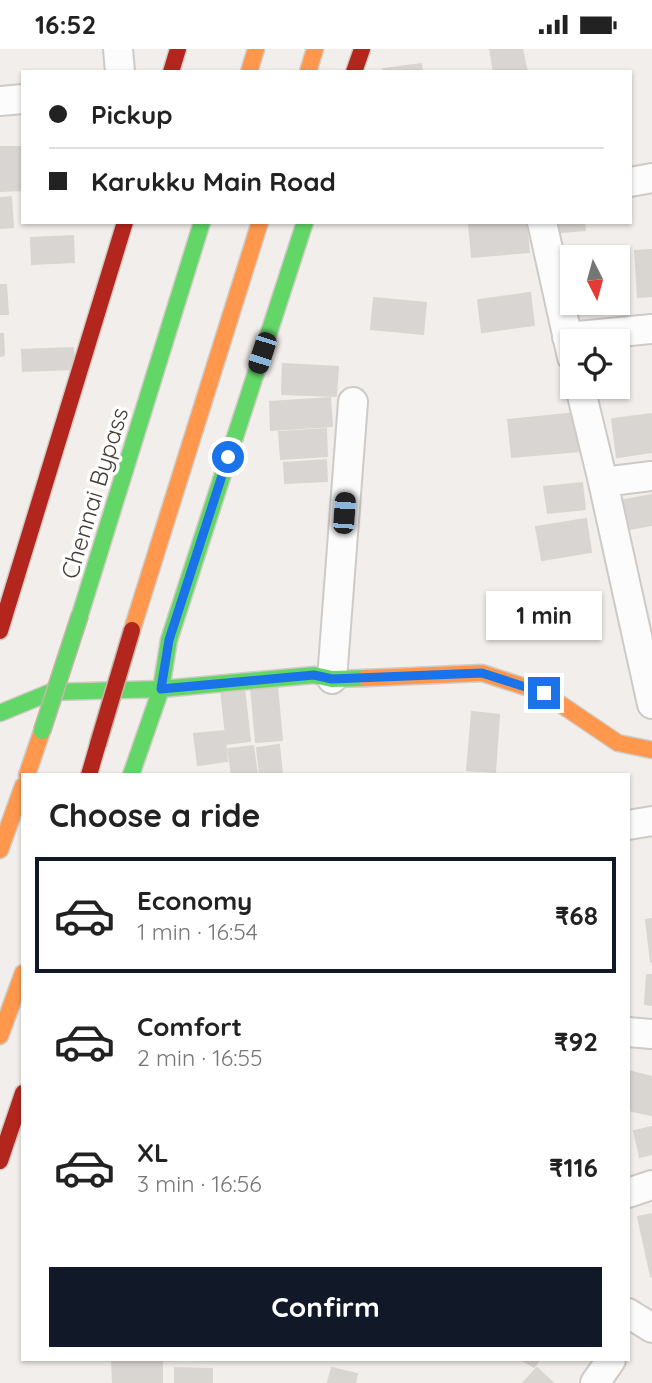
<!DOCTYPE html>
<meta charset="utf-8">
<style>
:root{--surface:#fff;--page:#f2f2f2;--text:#222;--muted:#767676;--line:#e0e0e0;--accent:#111827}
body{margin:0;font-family:Quicksand,sans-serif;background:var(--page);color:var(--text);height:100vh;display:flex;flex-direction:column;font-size:26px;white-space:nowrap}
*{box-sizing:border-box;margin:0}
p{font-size:23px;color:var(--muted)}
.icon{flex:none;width:38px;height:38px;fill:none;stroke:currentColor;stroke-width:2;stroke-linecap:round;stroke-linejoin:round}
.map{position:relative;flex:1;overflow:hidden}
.panel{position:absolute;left:21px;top:724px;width:609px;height:588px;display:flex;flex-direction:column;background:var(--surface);border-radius:0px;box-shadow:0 2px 5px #0004}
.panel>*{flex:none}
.hud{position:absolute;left:21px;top:21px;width:611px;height:154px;border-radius:0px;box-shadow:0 2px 5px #0004;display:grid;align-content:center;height:154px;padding:0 28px;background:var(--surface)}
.needle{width:46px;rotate:174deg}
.tools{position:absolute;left:560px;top:196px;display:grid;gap:14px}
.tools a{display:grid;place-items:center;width:70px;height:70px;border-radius:0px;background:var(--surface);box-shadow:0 2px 5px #0004;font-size:35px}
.end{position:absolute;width:32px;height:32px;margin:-16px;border:9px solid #1a73e8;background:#fff;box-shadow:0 0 0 4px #fff}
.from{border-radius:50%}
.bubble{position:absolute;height:49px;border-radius:0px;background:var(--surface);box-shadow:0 2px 5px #0004;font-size:23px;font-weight:700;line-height:49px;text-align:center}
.car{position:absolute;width:21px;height:42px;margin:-21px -10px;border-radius:9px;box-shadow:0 0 5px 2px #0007;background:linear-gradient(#222 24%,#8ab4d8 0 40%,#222 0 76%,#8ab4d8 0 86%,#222 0)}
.hud b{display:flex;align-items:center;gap:24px;height:66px;font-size:26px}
.hud b+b{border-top:2px solid var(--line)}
.hud i{width:18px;height:18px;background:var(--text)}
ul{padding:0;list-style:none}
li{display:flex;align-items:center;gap:21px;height:116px;margin:0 14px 10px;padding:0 14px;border:4px solid transparent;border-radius:0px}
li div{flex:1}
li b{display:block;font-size:26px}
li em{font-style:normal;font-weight:700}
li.selected{border-color:var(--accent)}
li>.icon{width:63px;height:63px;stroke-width:1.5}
h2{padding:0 28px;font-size:32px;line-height:84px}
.primary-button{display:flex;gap:14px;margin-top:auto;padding:14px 28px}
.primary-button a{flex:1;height:80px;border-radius:0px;background:var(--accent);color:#fff;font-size:28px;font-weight:700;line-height:80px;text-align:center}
.status{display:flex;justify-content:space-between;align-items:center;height:49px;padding:0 35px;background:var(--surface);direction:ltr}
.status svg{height:19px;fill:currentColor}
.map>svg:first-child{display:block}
</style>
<div class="status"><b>16:52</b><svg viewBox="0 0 49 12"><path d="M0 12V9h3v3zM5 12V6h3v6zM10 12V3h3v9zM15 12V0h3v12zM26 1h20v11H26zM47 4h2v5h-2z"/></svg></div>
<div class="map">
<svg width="652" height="1334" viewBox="0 0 652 1334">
<rect width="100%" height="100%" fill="#f1eeeb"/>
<path fill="#d9d5d2" stroke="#d9d5d1" stroke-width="2" d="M490,0h32l5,23h-33z
M421,15l1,8h-38l-1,-3z
M0,98h23v43l-23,1z
M11,148l2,30 -13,1v-30z
M487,173h39l3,30 -57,5 -3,-33z
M549,173h35l1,8 -35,3z
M73,187l1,26 -42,2 -1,-26z
M652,201v46l-14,1 -3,-46z
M628,205l1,44h-11v-41l-28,-1z
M0,236h6l2,29h-8z
M530,244l4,32 -52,7 -4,-32z
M374,249l52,5 -3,31 -52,-5z
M0,285h3l1,21 -4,1z
M73,299l1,21 -51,2 -1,-21z
M283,315l55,3 -2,29 -54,-2z
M618,317l5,16 -5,2z
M330,349l2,28 -61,4 -1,-28z
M576,364l4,38 -68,6 -4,-37z
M652,365v38l-35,5 -5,-38z
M326,380l1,27 -46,3 -2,-27z
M326,411l1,21 -42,2 -1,-20z
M582,434l3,26 -37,4 -4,-26z
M652,446v30l-23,4 -5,-29z
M586,470l5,33 -49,8 -6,-33z
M277,637l5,54 -26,2 -5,-54z
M244,639l6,53 -23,3 -6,-54z
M472,663l27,3 -4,57 -28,-2z
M224,682l3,30 -29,4 -4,-31z
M279,696l3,30h-22l-3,-27z
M253,697l4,29h-25l-4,-26z
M652,870v43h-1l-5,-42z
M647,926h5v30l-7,-1z
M628,1022l24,6 -1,38 -23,-5z
M652,1078v27l-12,3 -6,-26z
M652,1165v62h-1l-13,-59z
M112,1311h50v23h-49z
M522,1311h17l-5,7z
M175,1319l37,1v14h-37z
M332,1319l25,6 -2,9 -27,-1z
M537,1319l16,15h-30z"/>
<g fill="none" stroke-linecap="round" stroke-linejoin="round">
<defs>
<path id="street" d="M118,0l2,23
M0,52l23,-2
M630,133l22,-4
M542,173l30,135
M567,288l85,-8
M580,338l23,95 49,222
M603,433l49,-6
M332,630l21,-277
M628,776l24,-4
M628,983l24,2
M628,1144l24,-8
M628,1264l24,15
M595,1334l16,-23"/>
<path id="fast" d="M80,566l122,-393
M0,664l51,-21 110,-3 153,-14 18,4 34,-1
M131,726l30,-86 8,-49 136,-418"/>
<path id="slow" d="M249,23l7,-23
M308,23l7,-23
M132,581l128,-408
M366,629l116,-5 62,20 74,50 34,7
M27,726l15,-44
M0,801l23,-64
M0,987l23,-63"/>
<path id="jam" d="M171,23l7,-23
M354,23l8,-23
M0,582l125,-409
M89,726l9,-31
M0,1112l23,-68"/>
</defs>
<use href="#street" stroke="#cdcac7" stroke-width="32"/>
<use href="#fast" stroke="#d0cbc5" stroke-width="19"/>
<use href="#slow" stroke="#d0cbc5" stroke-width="19"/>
<use href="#jam" stroke="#d0cbc5" stroke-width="19"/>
<use href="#street" stroke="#fdfcfc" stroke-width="28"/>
<use href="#fast" stroke="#63d668" stroke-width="16"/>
<use href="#slow" stroke="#ff974d" stroke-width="16"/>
<use href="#jam" stroke="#b3261e" stroke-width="16"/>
<defs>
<path id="fast-bridge" d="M42,682l38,-116"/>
<path id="jam-bridge" d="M98,695l34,-114"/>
</defs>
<use href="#fast-bridge" stroke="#c6b6aa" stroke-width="19" stroke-linecap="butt"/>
<use href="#jam-bridge" stroke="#c6b6aa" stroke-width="19" stroke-linecap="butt"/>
<use href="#fast-bridge" stroke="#63d668" stroke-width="16"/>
<use href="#jam-bridge" stroke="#b3261e" stroke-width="16"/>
</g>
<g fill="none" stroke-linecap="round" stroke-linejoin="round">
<path stroke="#1a73e8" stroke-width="9" d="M228,408l-59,183 -8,49 153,-14 18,4 150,-6 62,20"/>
</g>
<g text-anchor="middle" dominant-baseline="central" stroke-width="7" stroke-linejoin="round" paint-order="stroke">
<g font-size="24" fill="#463e38" stroke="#fff">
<text transform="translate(94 444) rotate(-73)">Chennai Bypass</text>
</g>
</g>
</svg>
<div class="tools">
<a><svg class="needle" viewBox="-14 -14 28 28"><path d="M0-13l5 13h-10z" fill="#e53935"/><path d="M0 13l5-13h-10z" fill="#767676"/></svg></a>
<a><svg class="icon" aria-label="locate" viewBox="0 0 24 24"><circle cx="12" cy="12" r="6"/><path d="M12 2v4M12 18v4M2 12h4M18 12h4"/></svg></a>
</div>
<i class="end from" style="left:228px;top:408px"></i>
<i class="end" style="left:544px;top:644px"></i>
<div class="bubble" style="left:486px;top:542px;width:116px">1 min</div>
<i class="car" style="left:262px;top:304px;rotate:198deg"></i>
<i class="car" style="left:344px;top:464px;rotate:4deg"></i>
<div class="hud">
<b><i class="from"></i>Pickup</b>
<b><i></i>Karukku Main Road</b>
</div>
<section class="panel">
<h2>Choose a ride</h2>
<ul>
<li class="selected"><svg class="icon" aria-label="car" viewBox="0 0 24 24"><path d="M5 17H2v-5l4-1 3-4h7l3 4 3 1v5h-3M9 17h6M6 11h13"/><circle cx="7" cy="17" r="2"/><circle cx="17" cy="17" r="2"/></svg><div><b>Economy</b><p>1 min · 16:54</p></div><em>₹68</em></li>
<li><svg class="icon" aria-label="car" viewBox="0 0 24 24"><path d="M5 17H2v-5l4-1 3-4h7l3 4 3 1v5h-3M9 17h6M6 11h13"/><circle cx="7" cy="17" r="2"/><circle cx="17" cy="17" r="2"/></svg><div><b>Comfort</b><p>2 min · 16:55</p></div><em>₹92</em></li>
<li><svg class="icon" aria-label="car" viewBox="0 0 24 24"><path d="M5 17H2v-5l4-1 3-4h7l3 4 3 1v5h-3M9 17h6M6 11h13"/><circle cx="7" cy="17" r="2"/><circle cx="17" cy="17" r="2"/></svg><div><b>XL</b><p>3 min · 16:56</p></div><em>₹116</em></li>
</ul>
<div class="primary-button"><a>Confirm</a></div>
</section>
</div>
